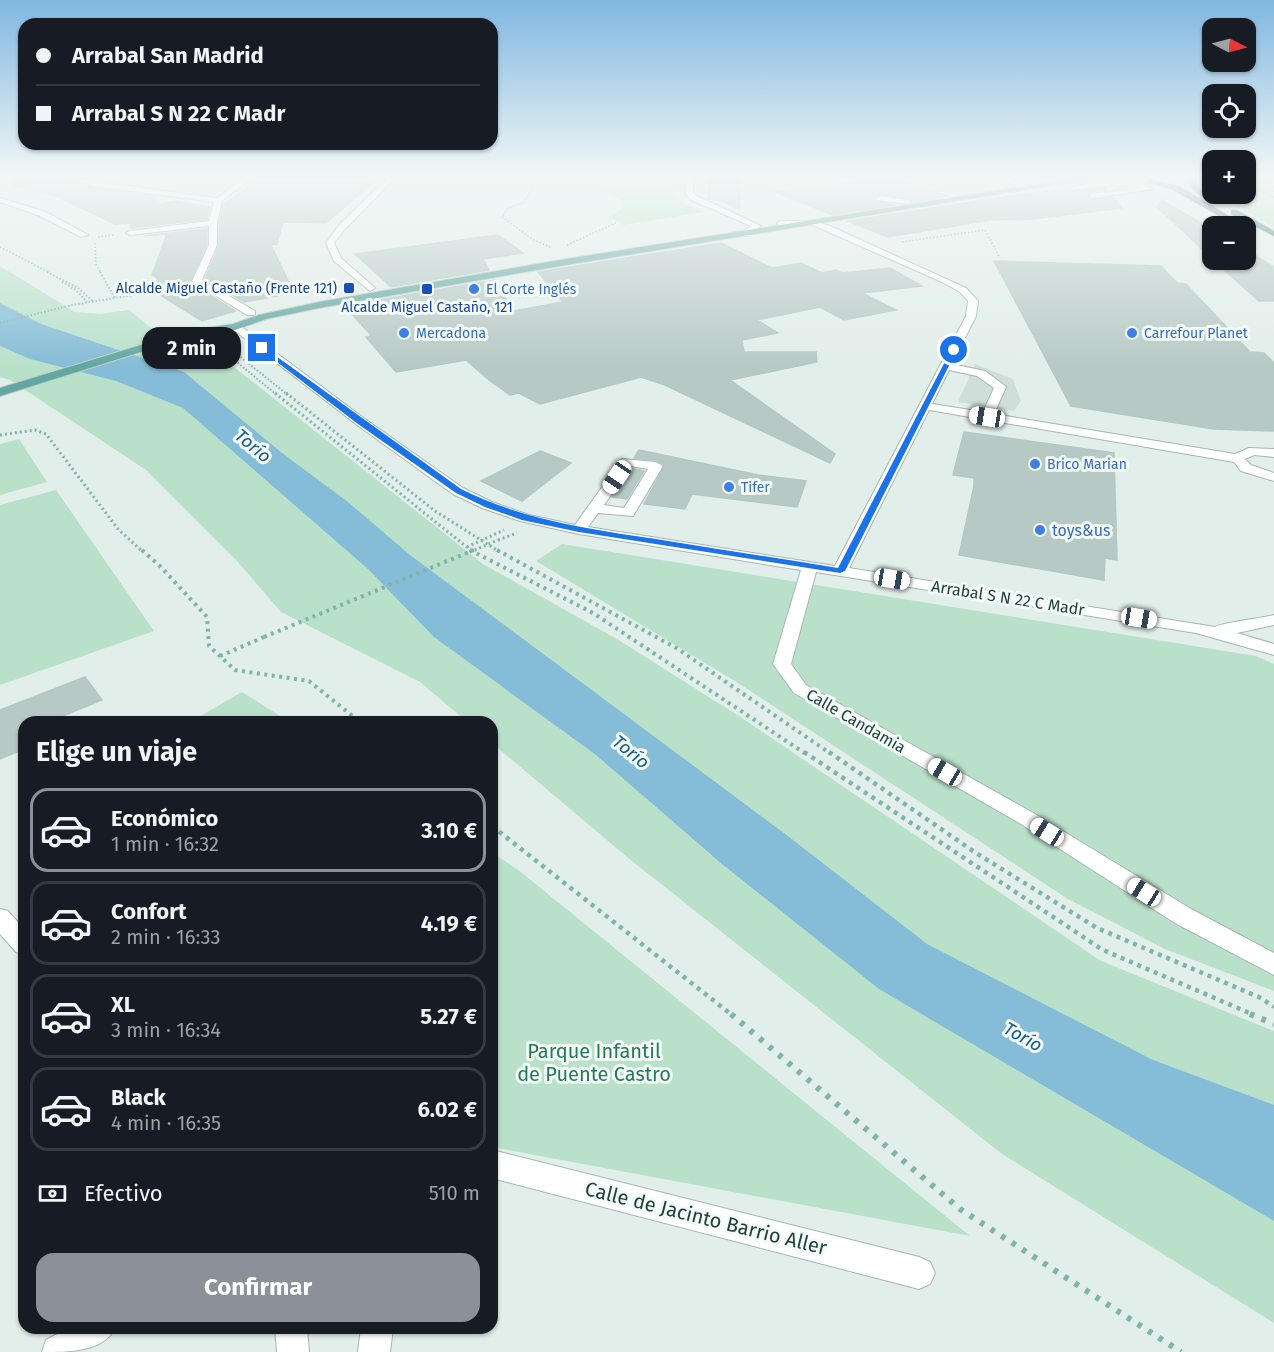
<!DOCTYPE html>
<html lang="es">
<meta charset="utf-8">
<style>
:root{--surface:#171b24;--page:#242831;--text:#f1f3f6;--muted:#9ea1a6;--line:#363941;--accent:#8c9099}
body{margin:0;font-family:"Fira Sans",sans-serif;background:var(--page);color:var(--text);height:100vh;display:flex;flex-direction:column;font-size:22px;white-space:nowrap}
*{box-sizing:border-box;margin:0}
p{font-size:20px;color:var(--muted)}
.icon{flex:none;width:33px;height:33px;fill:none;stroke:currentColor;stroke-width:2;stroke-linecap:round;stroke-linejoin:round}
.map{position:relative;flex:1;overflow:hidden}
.side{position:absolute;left:18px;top:716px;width:480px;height:618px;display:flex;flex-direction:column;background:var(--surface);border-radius:18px;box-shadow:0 2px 4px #0004}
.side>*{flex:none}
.banner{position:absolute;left:18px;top:18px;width:480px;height:132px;border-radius:18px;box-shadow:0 2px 4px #0004;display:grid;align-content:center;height:132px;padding:0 18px;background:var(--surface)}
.needle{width:39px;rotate:96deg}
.controls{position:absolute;left:1202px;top:18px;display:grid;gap:12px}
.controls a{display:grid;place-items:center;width:54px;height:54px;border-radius:12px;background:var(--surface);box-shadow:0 2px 4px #0004;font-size:30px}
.end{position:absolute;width:27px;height:27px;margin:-14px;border:8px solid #1a73e8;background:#fff;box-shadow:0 0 0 3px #fff}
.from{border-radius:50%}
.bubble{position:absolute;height:42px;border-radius:18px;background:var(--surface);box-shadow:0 2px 4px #0004;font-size:20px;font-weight:700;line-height:42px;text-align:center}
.car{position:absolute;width:18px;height:36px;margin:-18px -9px;border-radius:8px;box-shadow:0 0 4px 2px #0007;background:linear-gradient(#fff 24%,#345 0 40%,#fff 0 76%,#345 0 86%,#fff 0)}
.banner b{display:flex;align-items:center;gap:21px;height:57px;font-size:22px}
.banner b+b{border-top:2px solid var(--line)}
.banner i{width:15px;height:15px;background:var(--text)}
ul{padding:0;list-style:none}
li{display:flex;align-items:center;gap:18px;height:84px;margin:0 12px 9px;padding:0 6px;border:3px solid var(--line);border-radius:18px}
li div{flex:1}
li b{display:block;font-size:22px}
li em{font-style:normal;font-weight:700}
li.current{border-color:var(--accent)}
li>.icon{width:54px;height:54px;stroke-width:1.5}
h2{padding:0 18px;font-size:27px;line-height:72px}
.pay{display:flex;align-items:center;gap:15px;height:66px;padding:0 18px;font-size:22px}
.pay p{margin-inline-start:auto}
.cta{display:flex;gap:12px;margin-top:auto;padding:12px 18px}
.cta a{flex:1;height:69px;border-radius:18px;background:var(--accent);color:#fff;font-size:24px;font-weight:700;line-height:69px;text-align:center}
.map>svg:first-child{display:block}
</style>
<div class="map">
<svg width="1274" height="1352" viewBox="0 0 1274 1352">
<rect width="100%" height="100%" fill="#e2eeea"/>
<path fill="#d0deda" d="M975,364l38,15 8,22 -7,10 -56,-9z"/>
<path fill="#b9e1ca" d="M1245,178h29v49l-59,-33h30z
M594,183l79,1 -1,11 15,10 17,7 -81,13 -14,-8 13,-8 -1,-9 -11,-7 -18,-6z
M0,266l75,46 25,2 29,-4 33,27 48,11 273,216 134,75 125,79 359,243 173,70v292l-272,-169 -375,-297 -135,-114v-21l-26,-1 -46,-39 -139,-70 -44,-51 -91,-91 -136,-90 -10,-3z
M19,439l28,43 -47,13v-51z
M56,490l98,141 -154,54v-180z
M562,544l694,112 18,8v327l-109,-42 -97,-50 -330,-216 -202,-122z
M242,692l46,29h-96z
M492,853l25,16 453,367 -478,-89z"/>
<path fill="#85bcd7" d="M0,303l41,21 143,48 98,81 66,49 62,53 374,278 143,111 226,116 121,45v116l-395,-232 -157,-125 -126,-109 -162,-118 -66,-68 -185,-161 -67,-27 -86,-22 -30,-13z"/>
<path fill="#b7c9c4" stroke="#b4c8c3" stroke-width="1.5" d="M14,178h52l29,10 60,8 1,9 19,-4 35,6 -3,12 -75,9 -2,-5 -15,1 -59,-28 -43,-10z
M709,178h30l1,31 -20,-9 -12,-1z
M886,178h11l52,18 -35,6 -6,-4 -28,-4 -6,3 1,4 20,4 -63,10 -57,-23z
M253,183h120l-47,40 -43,-1 -6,22 -6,1 23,48 -50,9 -39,-23 14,-33v-23l5,-19z
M1105,188l1,2 -18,3v7l25,-3 9,11 -90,11 -42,1 -102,17 -40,-16 196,-30 23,-2 6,3z
M1162,200l50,30v28l-55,-51z
M207,229v15l-17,38 45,29 -33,10 -50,-31 6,-12 -6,-3 15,-41 -23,2z
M498,235l25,18 -40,6 6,11 -98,17 -36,-33z
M721,243l51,25 29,-5 21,10 14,-3 6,3 48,-5 32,18 -60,7 34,17 -52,10 -24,-13 -63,13 21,13 -36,7 2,12h72l1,10 -87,18 105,74 -5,9 -165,-78 -24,-8 -101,27 -21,-11 -9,2 -21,-15 -23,-20 -70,12 -30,-35 6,-1 -28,-30 151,-26 18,31 50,-9 -25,-30z
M1245,249l29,18v34h-15l-46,-41h32z
M994,261l167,5 16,17 9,1 64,68 14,1 10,10v68l-60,-2 -143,-23z
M964,432l150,21 3,107 -12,-2 -1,22 -145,-25 15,-69v-8l-21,-3z
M639,450l119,25 48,6 -9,26 -105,-13 -7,15 -41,-5 21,-39 -9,-5 -22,-2z
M540,451l31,12 -49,38 -41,-20z
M632,468l12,3 -17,28 -15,-2z
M85,677l17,23 -54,22h-24v27l-24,10v-49z"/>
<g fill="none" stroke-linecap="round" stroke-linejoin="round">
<path stroke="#bbcbc7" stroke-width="8" stroke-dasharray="8 4" stroke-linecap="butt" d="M861,201l19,-3"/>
<defs>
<path id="minor" d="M68,178l149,20 26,-20h8l-29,23 -5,22v22l-15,35 53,31v4h-8l-55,-34 17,-36v-19l-79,9 -4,-2 4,-2 79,-10 5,-19 -119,-16z
M387,178h8l-50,51 -11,14 7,15 32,28 2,2 -5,3 -36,-30 -8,-18 13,-18z
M686,178h8l-1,15 4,3 64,30 -14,10h-6v-4l10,-6 -60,-26 -6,-7z
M998,178h11l16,7 -4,2z
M1123,180l21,4 10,5 -61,9h-3v-4l51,-6 -29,-3 -39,5 -4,-2 23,-5z
M880,196l28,4 4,2 -4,2 -31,-4 -1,-2z
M0,198l46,14 42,23 -7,2 -41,-21 -40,-14z
M781,221h32l17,5 136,62 12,13 -2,15 -24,48 33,7 19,14 2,2 -12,27 241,40 14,-6 25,1v8l-20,-2 -9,4 6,6 23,8v8l-33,-10 -7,-9 -305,-52 -80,158 366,59c6,-4 47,-9 59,-12v10l-37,8 37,11v11l-78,-22 -380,-61 -25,92 15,21 229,129 156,95 83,44v22l-99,-52 -154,-99 -227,-131 -21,-29 28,-94 -222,-36 -59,-13 -38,-13 -29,-14 -96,-69 -127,-98 9,-2 126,94 98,69 29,14 37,13 46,10 47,-66 34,3 7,4 -30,50 -35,-3 -10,14 247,39 131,-250 2,-15 -8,-9 -18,-10 -118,-52 -12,-5h-34l-1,-2zM949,370l28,6 17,12 -11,24 -51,-8zM631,466l17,3 -24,39 -20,-3z
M0,909l8,2 16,18v26l-8,-3 -16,-18z
M492,1150l427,107 11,5 5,11 -5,11 -11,5 -427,-111z
M69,1328h46c-12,24 -46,24 -73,24l4,-12z
M275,1328h32l2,24h-32z
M361,1328h32l-3,24h-32z"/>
<path id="major" d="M1077,178h19l-530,87 -247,43 -53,11 -31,11 -43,6 -192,60v-8l187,-57 46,-7 26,-9 60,-13 247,-43z"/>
<path id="highway" d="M1148,178l31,8 67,40h-9l-64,-36 -25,-8z
M1187,178h7l5,10 14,8v4c-13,0 -21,-11 -26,-22z
M1231,210h6l37,21v5l-43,-22z"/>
</defs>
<use href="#minor" stroke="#a4b6b3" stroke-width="2"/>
<use href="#major" stroke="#c1cac9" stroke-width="2"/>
<use href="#highway" stroke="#c1cac9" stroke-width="2"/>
<path stroke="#7fb4ad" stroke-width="1.5" stroke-dasharray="1.5 2" stroke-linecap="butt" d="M537,181l-13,21 -17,7 -5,8 30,22 20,9
M1245,188l29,-2
M1254,188l20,9
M98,237l17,-2
M902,242l83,-12 15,28
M95,243l1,21 5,9
M567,245l51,-23
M0,247l50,26"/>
<path stroke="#7fb4ad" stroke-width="2" stroke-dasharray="1.5 2" stroke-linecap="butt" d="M47,272l31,16 15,13
M100,272l15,26
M62,282l14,8 11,12
M0,323l72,-18 110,-18
M224,344l64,51
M216,345l61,50"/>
<path stroke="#7fb4ad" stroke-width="3" stroke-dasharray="2 3" stroke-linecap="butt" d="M275,393l198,159
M286,393l149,118 65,41
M0,435l35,-5 11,4 72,95 25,23
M498,540l19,-7
M467,547l37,-17"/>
<path stroke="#7fb4ad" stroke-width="4" stroke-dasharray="3 4.5" stroke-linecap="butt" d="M142,550l19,17 46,50 2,29 26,24 74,11 51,41
M470,550l123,63 213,141
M497,550l181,99 153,105
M220,656l44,-19"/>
<path stroke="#7fb4ad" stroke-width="4.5" stroke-dasharray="4 5" stroke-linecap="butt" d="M804,752l299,198 151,65
M829,752l147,101 121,75 164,70 13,9
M492,826l240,189"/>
<path stroke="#7fb4ad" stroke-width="6" stroke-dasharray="4.5 8" stroke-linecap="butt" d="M731,1014l229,195 221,143
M1250,1014l24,10"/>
<use href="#minor" fill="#fff" fill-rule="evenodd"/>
<use href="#major" fill="#62a7a1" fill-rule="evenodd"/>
<use href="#highway" fill="#296f6d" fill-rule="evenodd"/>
<path stroke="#7fb4ad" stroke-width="3" stroke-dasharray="2 3" stroke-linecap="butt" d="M470,552l28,-12"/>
<path stroke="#7fb4ad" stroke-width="4" stroke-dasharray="3 4.5" stroke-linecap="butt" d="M264,637l210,-87"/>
</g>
<linearGradient id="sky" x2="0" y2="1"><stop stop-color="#80b7e1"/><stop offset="0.48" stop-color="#f2f7f6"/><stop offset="1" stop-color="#f2f7f6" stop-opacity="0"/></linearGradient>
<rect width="1274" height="368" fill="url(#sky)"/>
<path fill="#1a73e8" d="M262,346l199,143c62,31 128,40 195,50 61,10 121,19 182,29l113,-218h6l-112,221 -5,2 -261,-41 -57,-12 -37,-13 -29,-14 -98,-69 -98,-75z"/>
<g fill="#1a4fb4" stroke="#f3faf7" stroke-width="2">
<rect x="343" y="282" width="12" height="12" rx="3"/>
<rect x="421" y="283" width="12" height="12" rx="3"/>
</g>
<g fill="#3f7fe0" stroke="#f3faf7" stroke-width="2">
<circle cx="474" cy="289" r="6"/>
<circle cx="404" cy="333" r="6"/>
<circle cx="1132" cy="333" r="6"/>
<circle cx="1035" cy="464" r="6"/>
<circle cx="729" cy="487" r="6"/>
<circle cx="1040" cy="530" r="6"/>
</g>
<g text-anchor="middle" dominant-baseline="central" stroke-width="6" stroke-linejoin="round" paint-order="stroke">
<g font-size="14" fill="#164399" stroke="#f3faf7" text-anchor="end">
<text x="337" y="288">Alcalde Miguel Castaño (Frente 121)</text>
<text x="427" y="307" text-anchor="middle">Alcalde Miguel Castaño, 121</text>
</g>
<g font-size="14" fill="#366cbe" stroke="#f3faf7" text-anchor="start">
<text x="486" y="289">El Corte Inglés</text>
<text x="416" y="333">Mercadona</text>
<text x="1144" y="333">Carrefour Planet</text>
<text x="1047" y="464">Brico Marian</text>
<text x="741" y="487">Tifer</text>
</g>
<g font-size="16" fill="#366cbe" stroke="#f3faf7" text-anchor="start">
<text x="1052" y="530">toys&amp;us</text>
</g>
<g font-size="16" fill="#20403d" stroke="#f3faf7">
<text transform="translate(1008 598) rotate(9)">Arrabal S N 22 C Madr</text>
<text transform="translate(856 721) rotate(30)">Calle Candamia</text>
</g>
<g font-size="18" font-style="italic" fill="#145d82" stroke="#f3faf7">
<text transform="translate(253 446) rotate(40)">Torío</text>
<text transform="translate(631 752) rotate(39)">Torío</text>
<text transform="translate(1023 1037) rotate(29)">Torío</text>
</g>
<g font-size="20" fill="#267b56" stroke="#f3faf7">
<text x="594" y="1051">Parque Infantil<tspan x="594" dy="23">de Puente Castro</tspan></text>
</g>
<g font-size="20" fill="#20403d" stroke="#f3faf7">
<text transform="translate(706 1218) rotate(14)">Calle de Jacinto Barrio Aller</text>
</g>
</g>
</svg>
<div class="controls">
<a><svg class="needle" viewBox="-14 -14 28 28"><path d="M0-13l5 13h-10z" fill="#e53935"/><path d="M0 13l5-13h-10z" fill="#9ea1a6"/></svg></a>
<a><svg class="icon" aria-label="locate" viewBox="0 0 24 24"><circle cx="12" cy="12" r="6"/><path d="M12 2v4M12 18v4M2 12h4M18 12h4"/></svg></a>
<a>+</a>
<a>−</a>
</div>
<i class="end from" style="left:954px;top:350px"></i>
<i class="end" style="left:262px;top:348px"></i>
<div class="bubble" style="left:142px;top:327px;width:99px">2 min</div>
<i class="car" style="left:987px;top:417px;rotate:279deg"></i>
<i class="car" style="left:617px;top:477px;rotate:214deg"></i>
<i class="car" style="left:892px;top:579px;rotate:100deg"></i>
<i class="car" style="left:1139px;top:618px;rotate:99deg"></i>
<i class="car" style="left:945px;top:772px;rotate:300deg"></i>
<i class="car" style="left:1047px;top:832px;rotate:302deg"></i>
<i class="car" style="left:1144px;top:892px;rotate:302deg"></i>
<div class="banner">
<b><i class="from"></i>Arrabal San Madrid</b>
<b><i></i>Arrabal S N 22 C Madr</b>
</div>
<section class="side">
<h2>Elige un viaje</h2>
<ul>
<li class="current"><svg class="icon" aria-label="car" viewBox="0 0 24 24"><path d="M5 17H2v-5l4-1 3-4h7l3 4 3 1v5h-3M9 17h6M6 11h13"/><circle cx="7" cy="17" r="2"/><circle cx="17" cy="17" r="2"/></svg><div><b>Económico</b><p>1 min · 16:32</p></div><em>3.10 €</em></li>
<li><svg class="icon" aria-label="car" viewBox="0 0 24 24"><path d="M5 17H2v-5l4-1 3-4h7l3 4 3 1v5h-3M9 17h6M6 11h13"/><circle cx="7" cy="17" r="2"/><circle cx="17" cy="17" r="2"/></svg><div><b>Confort</b><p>2 min · 16:33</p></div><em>4.19 €</em></li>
<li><svg class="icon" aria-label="car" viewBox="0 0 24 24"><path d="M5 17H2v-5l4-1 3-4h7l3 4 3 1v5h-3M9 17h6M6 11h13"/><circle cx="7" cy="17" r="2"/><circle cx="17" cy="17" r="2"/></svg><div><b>XL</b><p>3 min · 16:34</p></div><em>5.27 €</em></li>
<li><svg class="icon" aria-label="car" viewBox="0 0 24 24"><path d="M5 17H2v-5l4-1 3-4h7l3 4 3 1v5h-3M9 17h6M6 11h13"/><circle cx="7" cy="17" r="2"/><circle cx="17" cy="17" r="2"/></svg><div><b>Black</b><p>4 min · 16:35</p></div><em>6.02 €</em></li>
</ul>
<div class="pay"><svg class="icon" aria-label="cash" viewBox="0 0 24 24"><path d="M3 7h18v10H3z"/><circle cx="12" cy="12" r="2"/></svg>Efectivo<p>510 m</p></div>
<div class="cta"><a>Confirmar</a></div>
</section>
</div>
